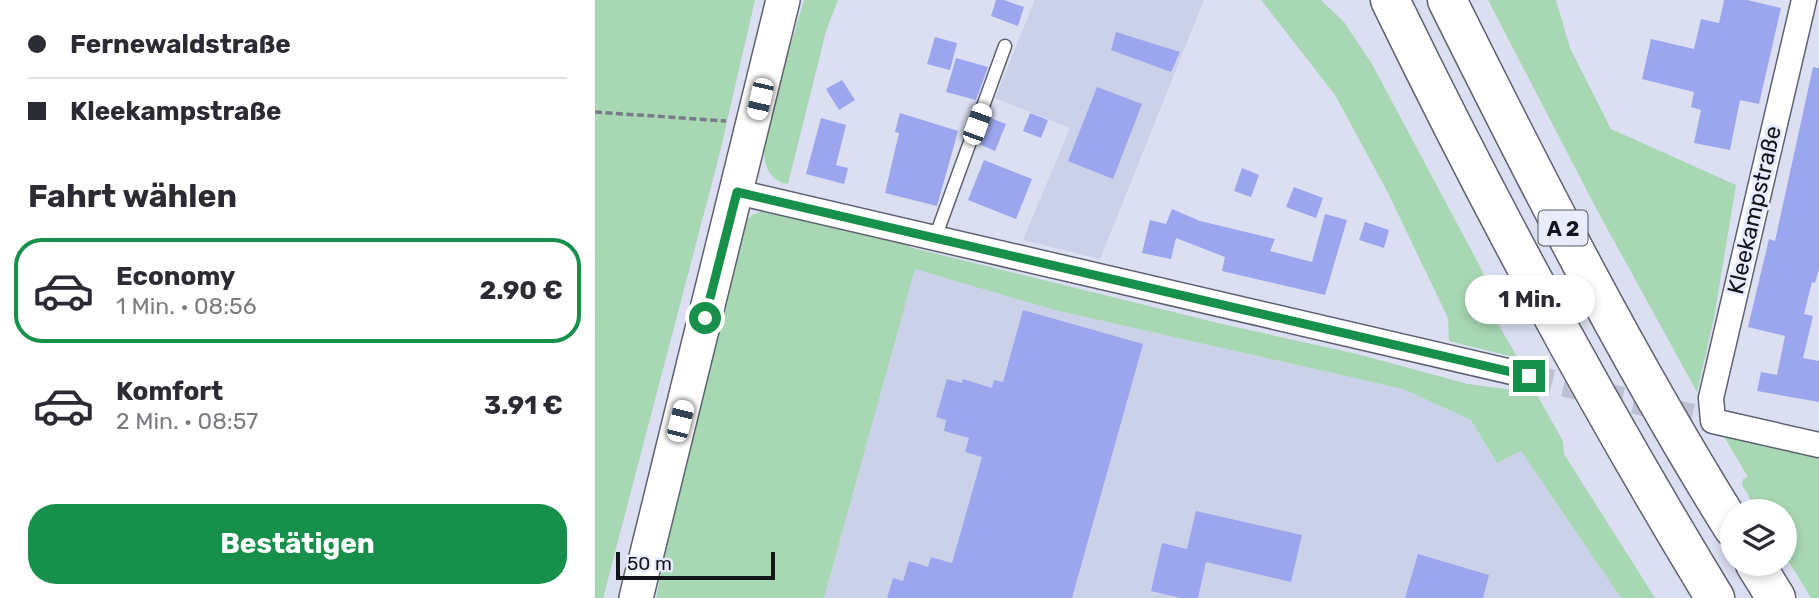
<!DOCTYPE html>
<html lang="de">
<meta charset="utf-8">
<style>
:root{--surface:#fff;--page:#f7f7f7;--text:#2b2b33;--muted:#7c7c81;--line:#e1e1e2;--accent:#16904b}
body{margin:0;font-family:Rubik,sans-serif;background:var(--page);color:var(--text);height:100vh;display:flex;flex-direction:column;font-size:26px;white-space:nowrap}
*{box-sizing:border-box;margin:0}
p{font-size:23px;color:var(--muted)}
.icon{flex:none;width:38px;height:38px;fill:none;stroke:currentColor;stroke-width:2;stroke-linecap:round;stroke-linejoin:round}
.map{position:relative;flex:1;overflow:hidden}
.details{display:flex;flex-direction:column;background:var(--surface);width:595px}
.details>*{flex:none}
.top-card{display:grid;align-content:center;height:154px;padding:0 28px;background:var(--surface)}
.controls{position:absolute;left:1125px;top:499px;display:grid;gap:14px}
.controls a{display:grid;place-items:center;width:77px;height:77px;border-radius:50%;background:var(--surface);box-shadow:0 4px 10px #0003;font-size:35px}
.scale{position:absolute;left:21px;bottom:18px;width:159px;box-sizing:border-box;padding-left:7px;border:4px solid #14151b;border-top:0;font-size:19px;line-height:24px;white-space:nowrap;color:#14151b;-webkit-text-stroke:5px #e8ecfe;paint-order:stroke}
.end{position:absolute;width:32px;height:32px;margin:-16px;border:9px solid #16904b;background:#fff;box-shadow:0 0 0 4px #fff}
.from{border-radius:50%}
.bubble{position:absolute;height:49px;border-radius:24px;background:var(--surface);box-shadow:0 4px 10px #0003;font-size:23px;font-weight:700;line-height:49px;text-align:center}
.car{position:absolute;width:21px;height:42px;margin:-21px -10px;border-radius:9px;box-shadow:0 0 5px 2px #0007;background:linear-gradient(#fff 24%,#345 0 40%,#fff 0 76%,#345 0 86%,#fff 0)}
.top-card b{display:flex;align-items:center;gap:24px;height:66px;font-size:26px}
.top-card b+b{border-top:2px solid var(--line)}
.top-card i{width:18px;height:18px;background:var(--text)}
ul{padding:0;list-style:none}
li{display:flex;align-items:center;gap:21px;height:105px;margin:0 14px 10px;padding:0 14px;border:4px solid transparent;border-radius:28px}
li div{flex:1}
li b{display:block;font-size:26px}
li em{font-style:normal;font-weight:700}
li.active{border-color:var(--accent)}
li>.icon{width:63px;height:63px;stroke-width:1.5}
h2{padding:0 28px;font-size:32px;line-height:84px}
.primary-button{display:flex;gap:14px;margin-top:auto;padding:14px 28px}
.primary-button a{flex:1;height:80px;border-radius:28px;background:var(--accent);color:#fff;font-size:28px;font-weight:700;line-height:80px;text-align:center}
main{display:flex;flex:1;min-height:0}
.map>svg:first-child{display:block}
</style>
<main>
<section class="details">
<div class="top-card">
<b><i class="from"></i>Fernewaldstraße</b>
<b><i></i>Kleekampstraße</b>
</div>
<h2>Fahrt wählen</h2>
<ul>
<li class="active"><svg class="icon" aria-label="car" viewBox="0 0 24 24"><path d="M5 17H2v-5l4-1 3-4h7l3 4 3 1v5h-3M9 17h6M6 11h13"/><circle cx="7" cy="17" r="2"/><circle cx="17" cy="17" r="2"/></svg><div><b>Economy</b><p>1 Min. · 08:56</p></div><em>2.90 €</em></li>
<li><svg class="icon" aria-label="car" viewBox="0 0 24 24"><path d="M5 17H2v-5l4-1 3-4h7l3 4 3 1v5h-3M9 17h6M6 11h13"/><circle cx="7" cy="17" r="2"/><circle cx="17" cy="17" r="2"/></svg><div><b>Komfort</b><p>2 Min. · 08:57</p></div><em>3.91 €</em></li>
</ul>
<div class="primary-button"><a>Bestätigen</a></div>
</section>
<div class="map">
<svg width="1224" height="598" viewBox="0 0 1224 598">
<rect width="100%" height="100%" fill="#dbdff1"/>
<path fill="#ccd1ea" d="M440,0h169l-104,259 -77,-19 47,-112 -75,-30z
M320,268l140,42 348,79 68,31 26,43 24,-12 100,147h-797z"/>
<path fill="#a7d7b3" d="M0,0h160l-36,156 -116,442h-8z
M209,0h34l-12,31 -38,153c-24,-4 -26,-29 -24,-50z
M666,0h60l23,22 28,42 111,208 8,40 27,46 -69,-17 -1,-23 -61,-127 -52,-96z
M893,0h68l14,48 41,81 125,56 -22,133 -17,74 -100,-182z
M168,211l146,32v4l313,77 135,30 111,30 68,9 27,48 1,13 91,144h-34l-100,-147 -24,12 -26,-43 -68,-31 -348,-79 -140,-41 -91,329h-168l36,-170 50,-203 10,-10z
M1127,433l97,24v141h-8l-26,-43v-44h-27l-16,-26 1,-6 5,-2z"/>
<path fill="#9ba6ee" d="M401,0h8l20,7 -6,19 -27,-10z
M1129,0h23l34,8 -22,96 -19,-4 -10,50 -36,-7 7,-33 -10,-3 3,-15 -52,-13 9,-40 43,10 7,-30 18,4z
M521,32l64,20 -9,20 -60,-22z
M340,37l22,6 -7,27 -23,-6z
M361,58l32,9 -12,33 -30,-8z
M1218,67l6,1v201l-4,14 -3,-1 -8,32 9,2 -10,42 16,3v41l-62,-11 4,-19 16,3 8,-39 -37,-9 21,-88 6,2z
M247,80l13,20 -16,10 -13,-21z
M502,87l45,17 -29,75 -45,-18z
M305,113l58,18 -21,75 -52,-13 14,-60 -4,-1z
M435,113l18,7 -7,18 -18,-7z
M393,117l18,7 -11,27 -16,-7z
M226,118l25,7 -10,40 12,3 -4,16 -38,-10z
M389,160l48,19 -16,40 -48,-19z
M647,168l17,7 -8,22 -17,-6z
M699,187l29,11 -7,20 -30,-11z
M577,209l28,12 75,18 -5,12 42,11 13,-48 22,6 -22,75 -103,-24 3,-14 -49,-19 -5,21 -29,-6 8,-33 16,4z
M770,222l24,8 -5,18 -25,-8z
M428,310l120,34 -71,254h-185l6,-20 10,3 6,-20 19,6 3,-10 21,6 30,-106 -17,-5 4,-14 -25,-7 2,-11 -10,-3 11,-38 15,4 1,-4 29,9 2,-8 9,2z
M601,511l106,24 -11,47 -85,-20 -8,36h-17l-30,-7 11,-48 25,6z
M823,554l71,21 -6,23h-78z"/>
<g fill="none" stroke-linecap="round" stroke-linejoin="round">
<path stroke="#bdc1d1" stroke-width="24" stroke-dasharray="24 12" stroke-linecap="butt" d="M934,376l184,45"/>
<defs>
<path id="service" d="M340,238l70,-192"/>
<path id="minor" d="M1209,0l-93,398 2,23 106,24
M142,192l792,184"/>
<path id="secondary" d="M41,598l147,-598"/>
<path id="motorway" d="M795,0c99,204 207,404 325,598
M852,0c89,179 180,358 286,528
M1160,564l21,34"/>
</defs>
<use href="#service" stroke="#5e6170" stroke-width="15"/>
<use href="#minor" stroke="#5e6170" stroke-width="27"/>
<use href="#secondary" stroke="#5e6170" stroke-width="36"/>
<use href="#motorway" stroke="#5e6170" stroke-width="41"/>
<path stroke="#797c88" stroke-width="3.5" stroke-dasharray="7 3.5" stroke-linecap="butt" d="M0,112l131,9"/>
<use href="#service" stroke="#fff" stroke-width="12"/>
<use href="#minor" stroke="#fff" stroke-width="24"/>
<use href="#secondary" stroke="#fff" stroke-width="33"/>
<use href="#motorway" stroke="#fff" stroke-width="38"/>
</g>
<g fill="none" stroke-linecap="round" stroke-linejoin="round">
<path stroke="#16904b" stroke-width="9" d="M110,318l32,-126 792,184"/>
</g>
<g text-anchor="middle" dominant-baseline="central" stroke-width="6" stroke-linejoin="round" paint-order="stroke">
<rect fill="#e8ecfe" stroke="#54565f" stroke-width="2" x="943.5" y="210.5" width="49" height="35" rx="5"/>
<g font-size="21" font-weight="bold" fill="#14151b">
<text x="968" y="228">A 2</text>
</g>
<g font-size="23" fill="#14151b" stroke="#e8ecfe">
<text transform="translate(1159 210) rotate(-77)">Kleekampstraße</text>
</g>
</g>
</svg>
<div class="controls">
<a><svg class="icon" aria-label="layers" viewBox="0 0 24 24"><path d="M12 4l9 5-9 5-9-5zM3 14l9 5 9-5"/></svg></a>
</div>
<div class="scale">50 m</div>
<i class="end from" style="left:110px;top:318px"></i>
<i class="end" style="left:934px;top:376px"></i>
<div class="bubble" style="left:870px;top:275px;width:130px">1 Min.</div>
<i class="car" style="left:165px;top:99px;rotate:193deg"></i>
<i class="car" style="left:382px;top:124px;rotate:20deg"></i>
<i class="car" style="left:85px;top:421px;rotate:14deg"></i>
</div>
</main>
